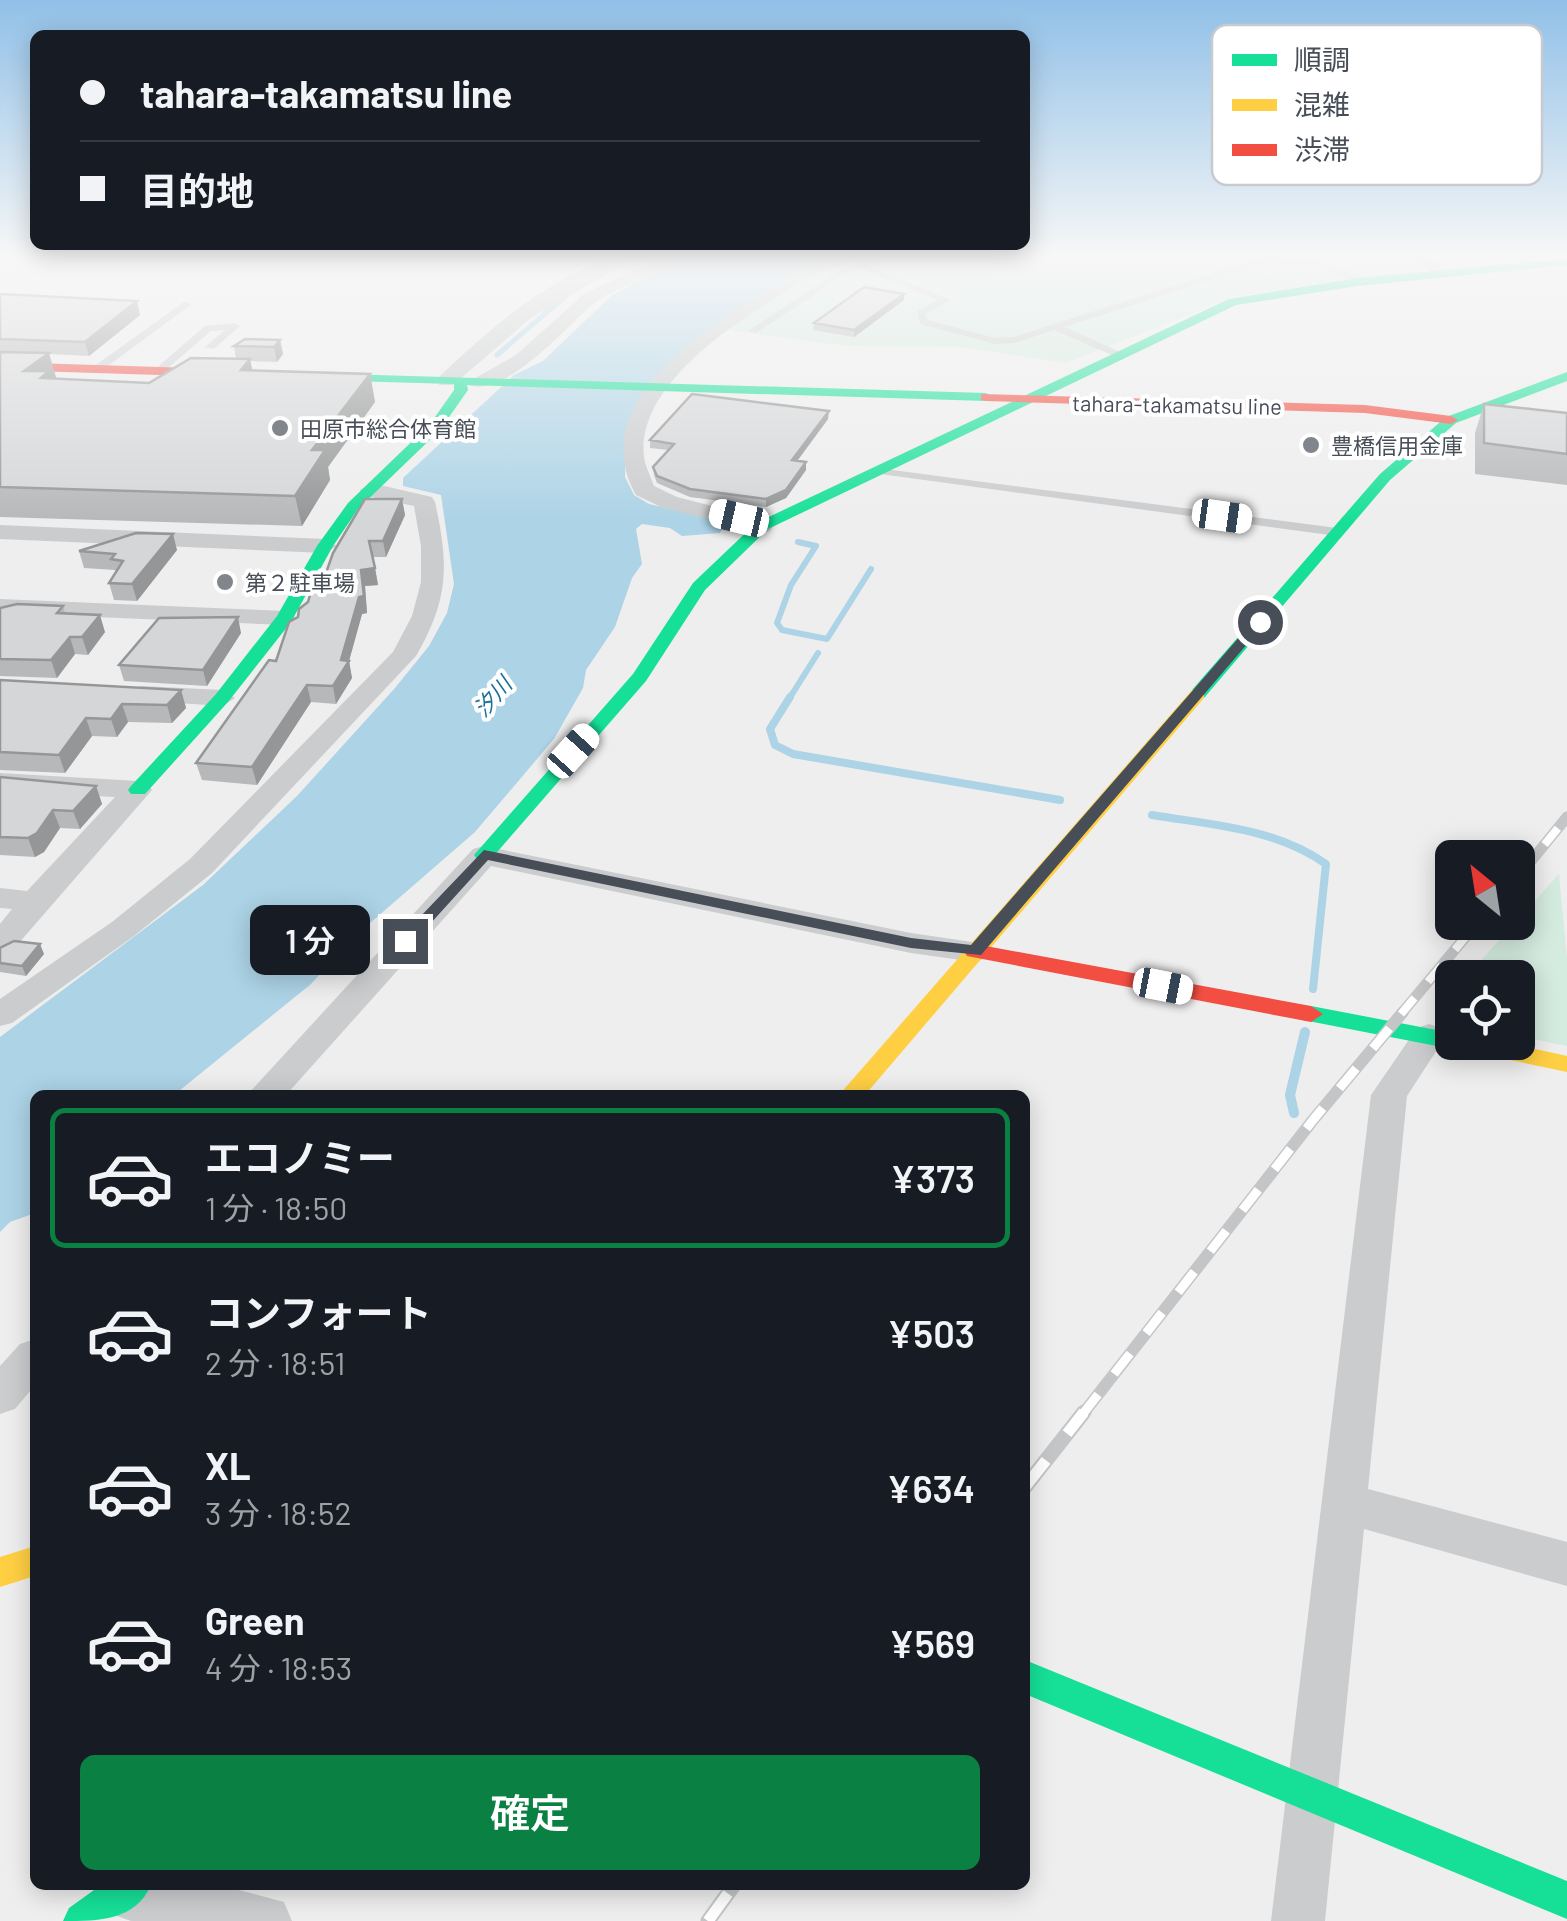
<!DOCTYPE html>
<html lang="ja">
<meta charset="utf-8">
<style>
:root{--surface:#171b24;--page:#20242c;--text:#f1f3f6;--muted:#9ea1a6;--line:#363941;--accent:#0b8043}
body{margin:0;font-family:Barlow,"Noto Sans JP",sans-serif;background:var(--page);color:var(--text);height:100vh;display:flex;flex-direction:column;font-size:38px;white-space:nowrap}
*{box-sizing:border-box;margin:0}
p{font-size:32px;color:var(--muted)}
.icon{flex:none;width:55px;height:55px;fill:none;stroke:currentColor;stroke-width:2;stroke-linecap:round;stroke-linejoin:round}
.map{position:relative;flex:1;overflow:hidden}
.side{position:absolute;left:30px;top:1090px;width:1000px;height:800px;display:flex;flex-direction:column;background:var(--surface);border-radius:15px;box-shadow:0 5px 25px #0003}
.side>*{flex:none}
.guide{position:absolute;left:30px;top:30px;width:1000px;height:220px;border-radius:15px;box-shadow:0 5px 25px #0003;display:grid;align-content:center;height:220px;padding:0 50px;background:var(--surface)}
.needle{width:65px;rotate:330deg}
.fabs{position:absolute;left:1435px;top:840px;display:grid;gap:20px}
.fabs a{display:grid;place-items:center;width:100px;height:100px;border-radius:15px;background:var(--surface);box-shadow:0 5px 25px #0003;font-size:50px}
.end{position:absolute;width:45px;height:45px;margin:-22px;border:12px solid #474e58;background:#fff;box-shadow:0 0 0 5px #fff}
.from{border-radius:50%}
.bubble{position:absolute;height:70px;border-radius:15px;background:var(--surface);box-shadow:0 5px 25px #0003;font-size:32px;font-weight:600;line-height:70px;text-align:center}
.car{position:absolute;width:30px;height:60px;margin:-30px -15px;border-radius:12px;box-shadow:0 0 8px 2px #0007;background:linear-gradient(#fff 24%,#345 0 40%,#fff 0 76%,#345 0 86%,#fff 0)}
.guide b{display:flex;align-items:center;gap:35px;height:95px;font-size:38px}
.guide b+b{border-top:2px solid var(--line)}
.guide i{width:25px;height:25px;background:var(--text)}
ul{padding:18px 0 0;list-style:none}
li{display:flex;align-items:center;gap:30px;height:140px;margin:0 20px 15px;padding:0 30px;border:5px solid transparent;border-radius:15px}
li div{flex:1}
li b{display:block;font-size:38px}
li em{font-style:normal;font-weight:600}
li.active{border-color:var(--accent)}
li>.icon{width:90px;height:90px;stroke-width:1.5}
.action{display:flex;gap:20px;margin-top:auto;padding:20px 50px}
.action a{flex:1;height:115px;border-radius:15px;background:var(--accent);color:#fff;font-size:40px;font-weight:600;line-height:115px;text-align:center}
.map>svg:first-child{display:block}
</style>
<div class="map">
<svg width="1567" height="1921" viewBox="0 0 1567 1921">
<rect width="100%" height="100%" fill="#eee"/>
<path fill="#d4ebdf" d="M856,254h711v5l-330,37 -171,67 -107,-16 -111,-1 -124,-16 63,-42z
M1559,874l8,85v87l-49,-10v-58l-52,-1z"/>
<path fill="#acd3e6" d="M691,254h152l-53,25 -149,120 -15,29 -1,49 9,18 15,9 83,19 -3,5 -6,-1 -3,6 -38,3 -12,-8 -28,-4 -6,5 6,35 -10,14 -17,49 -29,43 -3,18 -29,51 -79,93 -121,105 -43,47 -137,111h-139v118l-25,9 -10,10v-195l203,-152 94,-89 98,-108 34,-42 18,-33 7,-29 -13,-89 -38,-9v-8l111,-103 29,-14 68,-65z"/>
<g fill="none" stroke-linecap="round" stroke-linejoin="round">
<path stroke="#acd3e6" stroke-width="5" d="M497,355l70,-60"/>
<path stroke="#acd3e6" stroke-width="6" d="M798,542l18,4 -25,39 -14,38 5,7 45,9 44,-70
M789,699l29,-46"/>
<path stroke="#acd3e6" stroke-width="8" d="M790,697l-20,32 5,16 18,9 267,46
M1152,815c60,10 123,13 174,49l-13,125"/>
<path stroke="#acd3e6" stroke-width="10" d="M1294,1113l-4,-18 15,-63"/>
<path fill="#caccce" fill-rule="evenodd" d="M883,254h11l-26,12 83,34 -26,14 2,6 68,18 19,-1 236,-76 -89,-4 -4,-3h46l56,5 8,-3c34,3 68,3 96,26l-8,2 -34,-17 -53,-5 -204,65 59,26v4l-4,1 -65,-28 -39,13 -20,1 -75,-20 -3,-13 21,-11 -78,-31 -16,6 -88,58 -8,-2 90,-60z
M184,302l8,2 -91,67h-8v-4z
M235,323l5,3 -2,2 -24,21 -9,-2 20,-17 -14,1 -49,42 -9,-2 52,-45z
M877,468l460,60 6,4 -6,4 -464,-63 -2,-2z"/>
<path fill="#caccce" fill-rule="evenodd" d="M669,254h20c-26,24 -69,28 -97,51 -27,23 -83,89 -121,81l-3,-4 48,-27 68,-61z
M837,254h19c-14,14 -36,18 -54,28 -55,32 -167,100 -158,175 1,9 7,20 10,29l23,11 93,24 3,5 -3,5 -8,2 -101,-26 -25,-12c-63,-111 126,-203 201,-241z
M1406,254h19l27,19 -14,4z
M613,258l8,5 -2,4 -88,51 -78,67h-14v-8c48,-46 109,-100 174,-119z
M371,483l61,14 3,5c14,63 14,97 -19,154l-204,217 -78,63 -122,87 -12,3v-27l112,-77 78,-63 203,-207 19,-36 9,-34v-36l-7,-40 -51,-11 -3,-5z
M0,525l325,14 12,7 -12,7 -325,-14z
M0,599l285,12 12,7 -12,7 -285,-12z
M142,686l80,4 13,8 -13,8 -89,-6 -4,-6 4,-6z
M0,773l138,8 10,3 4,6 -141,162 -11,3v-31l12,-15 -12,-1v-20l27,3 88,-94 -115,-6z
M484,846l427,87 75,11 5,7 -5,7 -11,4 -64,-9 -420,-87 -205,229h-39l226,-246z
M1429,1024l12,4 5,8 -39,60 -39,393 199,53v44l-203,-57 -39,392h-54l100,-826 46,-67z
M35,1339v46l-20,24 -15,5v-48l20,-22z
M102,1885h118l64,17 8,19h-161l-25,-9 -8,-19z"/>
<path fill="#16e098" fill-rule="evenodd" d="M1567,259v6l-209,21 -122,19 -468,224 -63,61 -59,91 -155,178h-14l-3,-4 159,-181 60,-91 63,-60 473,-224 129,-21z
M1567,372v9l-111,42 -66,57 -186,218h-12v-8l188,-216 66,-57z
M344,374l642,19 7,4 -7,4 -519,-16 1,5 -28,40 -82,79 -25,37 -42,76 -63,80 -83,92h-14l-3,-4 3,-4 85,-92 61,-78 40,-70 31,-43 82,-79 24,-34v-6l-105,-3 -7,-4z
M1311,1006l141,27v9h11l-11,7 -149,-29 -4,-6z
M1025,1660l542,221v38l-542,-225z
M101,1885h50c-16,36 -52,36 -88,36l6,-13z"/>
<path fill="#ffcf43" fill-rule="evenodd" d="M1198,689l6,1v8l-339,397h-26l353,-405z
M1452,1036v6h52l63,14v16l-114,-24 -4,-6z
M35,1546v30l-35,11v-30z"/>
<path fill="#f24e42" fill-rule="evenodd" d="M0,362l349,11 7,4 -7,4 -349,-11z
M981,394l384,11 86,11 7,4 -7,4 -86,-11 -379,-12 -5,-1z
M975,944l336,62 12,8 -12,8 -344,-66 -3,-5 3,-5z"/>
<defs>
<path id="rail-far2" d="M1518,877l49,-60
M1401,1014l77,-92"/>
<path id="rail-far1" d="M1082,1415l231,-295 90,-108"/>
<path id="rail" d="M1025,1487l59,-75
M708,1921l26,-36"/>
</defs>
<use href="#rail-far2" stroke="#c4c5c7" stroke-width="11"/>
<use href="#rail-far1" stroke="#c4c5c7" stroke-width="12"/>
<use href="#rail" stroke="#c4c5c7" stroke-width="15"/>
<use href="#rail-far2" stroke="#fff" stroke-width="8" stroke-dasharray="21" stroke-linecap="butt"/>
<use href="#rail-far1" stroke="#fff" stroke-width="9" stroke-dasharray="26" stroke-linecap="butt"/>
<use href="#rail" stroke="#fff" stroke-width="11" stroke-dasharray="34" stroke-linecap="butt"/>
</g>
<path fill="#b7b8ba" d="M0,294l140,21 -51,41 -40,-2 7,25 93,4 87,-24 -2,-13 46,-6 3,14 -6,8 -27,-1 2,10 118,3 5,28 -47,65 2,13 -28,46 -302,-9z
M904,294v6l-50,37 -41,-7 1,-7z
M1484,404l83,9v72l-92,-11v-41z
M828,419l-31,42 9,1v8l-20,28 -20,9 -76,-10 -33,-14 -3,-8 -1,-8 15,-17 -18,-2v-8z
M402,499l3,16 -19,42h-13l5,28 -13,1 2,27 -5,1 -13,47 3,17 -16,26 -25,-2 -54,83 -55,-5 -6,-17 80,-102 22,-44 28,-44z
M177,550l-40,51 -23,-1 -5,-17 6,-10v-3l-31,-2 -5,-17z
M63,606l2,7 40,19 -17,23 -13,-1 -18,24 -57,-2v-68z
M241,633l-34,53 -83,-5 -5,-16z
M0,680l181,10 5,18 -14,15 -44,-1 -11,15 -25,-1 -27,37 -65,-3z
M0,777l96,9 6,18 -22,25 -20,-1 -16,24 -9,5 -35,-2z
M0,948l44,6 -18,22 -26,-4z"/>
<path fill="#959697" d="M904,294v6l-50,37v-7z
M137,301l3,14 -51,41 -4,-14z
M280,340l3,14 -6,8 -3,-15z
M49,353l8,28v18l-33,-28z
M250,359l6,28 -15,-17z
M370,374l5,28 -47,65 2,13 -28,46 -7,-30 17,-46z
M829,411l-1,8 -36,49v-8z
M806,462v8l-20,28 -20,9v-8z
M402,499l3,16 -19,42 -3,-16z
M173,534l4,16 -40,51 -5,-17z
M375,568l3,17 -13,1 2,27 -5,1 -13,47 3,17 -16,26 -3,-18 8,-26 20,-90z
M100,615l5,17 -17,23 -6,-18z
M238,617l3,16 -34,53 -4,-16z
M70,637l5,17 -18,24 -6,-18z
M307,685l4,17 -54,83 -5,-18z
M181,690l5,18 -14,15 -5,-18z
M122,704l6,18 -11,15 -6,-18z
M86,718l6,18 -27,37 -6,-18z
M96,786l6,18 -22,25 -7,-18z
M53,810l7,18 -16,24 -9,5 -7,-19z
M40,944l4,10 -18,22 -4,-10z"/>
<path fill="#d5d6d8" stroke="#959697" stroke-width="2.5" d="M864,287l40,7 -50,36 -40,-7z
M0,294l137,7 -52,41 -85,-3z
M245,339l35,1 -6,7 -40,-1z
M0,352l49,1 -25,18h25l-8,7 108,5 42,-25 59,1 -9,11 129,4 -58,76h13l-30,46 -295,-9z
M692,394l137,17 -37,49 14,2 -20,28 -20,9 -76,-10 -33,-13 -4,-9 21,-23 -24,-4z
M1484,404l83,9v41l-83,-11z
M365,499h37l-19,42h-14l6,27 -14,2 3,26 -5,1 -18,63 8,1 -16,25 -26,-1 -55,82 -56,-4 73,-103 7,1 13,-39 9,-5 1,-8 9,-7 4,-14 7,-1 -1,-9 8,-5 7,-20z
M136,533l37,1 -41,50 -23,-1 14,-22 -12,-2 4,-5 -36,-3z
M17,604l46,2 -6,7 43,2 -18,22h-12l-19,23 -51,-1v-51z
M238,617l-35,53 -84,-5 40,-47z
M0,680l181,10 -14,15 -45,-1 -11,15 -25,-1 -27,37 -59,-3z
M0,777l96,9 -23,25 -20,-1 -16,23 -9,5 -28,-1z
M14,941l26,3 -18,22 -22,-3v-15z"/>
<linearGradient id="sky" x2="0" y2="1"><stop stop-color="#90c0e7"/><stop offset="0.49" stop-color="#f7f7f7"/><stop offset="1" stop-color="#f7f7f7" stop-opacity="0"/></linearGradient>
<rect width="1567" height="523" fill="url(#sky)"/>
<path fill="#474e58" d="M1255,619l11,3 -285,333 -70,-7 -423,-88 -77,85 -14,-4 87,-91 427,88 60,7z"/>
<g fill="#81868c" stroke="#fff" stroke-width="4">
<circle cx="280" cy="428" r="10"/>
<circle cx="1311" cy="445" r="10"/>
<circle cx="225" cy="582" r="10"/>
</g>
<g text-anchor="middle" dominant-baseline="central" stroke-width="8" stroke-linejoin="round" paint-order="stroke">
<g font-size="22" fill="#474e58" stroke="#fff">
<text transform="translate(1177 404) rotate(1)">tahara-takamatsu line</text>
</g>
<g font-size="22" fill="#474e58" stroke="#fff" text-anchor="start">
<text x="300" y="428">田原市総合体育館</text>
<text x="1331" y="445">豊橋信用金庫</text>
<text x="245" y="582">第２駐車場</text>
</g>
<g font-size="22" font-style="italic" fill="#1a7097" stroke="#fff">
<text transform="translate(492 696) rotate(-49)">汐川</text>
</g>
</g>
<rect x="1212" y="25" width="330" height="160" rx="15" fill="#fff" stroke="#c8cacd" stroke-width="2.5"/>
<rect x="1232" y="54" width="45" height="12" fill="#16e098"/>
<rect x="1232" y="99" width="45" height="12" fill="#ffcf43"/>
<rect x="1232" y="144" width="45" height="12" fill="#f24e42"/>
<g font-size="28" fill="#474e58">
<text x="1294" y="70">順調</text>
<text x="1294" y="115">混雑</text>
<text x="1294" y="160">渋滞</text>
</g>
</svg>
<div class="fabs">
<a><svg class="needle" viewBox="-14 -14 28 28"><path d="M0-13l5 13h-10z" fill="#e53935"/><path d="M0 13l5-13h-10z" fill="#9ea1a6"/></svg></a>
<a><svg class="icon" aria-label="locate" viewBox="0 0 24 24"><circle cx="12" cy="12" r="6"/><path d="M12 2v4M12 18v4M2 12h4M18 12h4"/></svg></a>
</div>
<i class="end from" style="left:1260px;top:622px"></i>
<i class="end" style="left:405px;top:941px"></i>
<div class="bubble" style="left:250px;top:905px;width:120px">1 分</div>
<i class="car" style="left:1222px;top:516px;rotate:98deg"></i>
<i class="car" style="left:739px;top:518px;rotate:283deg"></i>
<i class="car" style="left:573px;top:751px;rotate:42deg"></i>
<i class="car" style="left:1163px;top:986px;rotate:101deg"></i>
<div class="guide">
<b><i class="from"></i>tahara-takamatsu line</b>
<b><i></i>目的地</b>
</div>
<section class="side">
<ul>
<li class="active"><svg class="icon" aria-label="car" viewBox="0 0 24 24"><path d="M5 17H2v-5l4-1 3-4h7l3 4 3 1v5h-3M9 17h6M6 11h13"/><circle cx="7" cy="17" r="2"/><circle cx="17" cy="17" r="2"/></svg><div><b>エコノミー</b><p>1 分 · 18:50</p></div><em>¥373</em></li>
<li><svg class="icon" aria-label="car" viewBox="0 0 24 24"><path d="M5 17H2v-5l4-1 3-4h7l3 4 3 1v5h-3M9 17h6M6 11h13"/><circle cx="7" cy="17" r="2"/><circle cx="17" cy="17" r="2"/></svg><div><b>コンフォート</b><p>2 分 · 18:51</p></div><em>¥503</em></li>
<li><svg class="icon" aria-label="car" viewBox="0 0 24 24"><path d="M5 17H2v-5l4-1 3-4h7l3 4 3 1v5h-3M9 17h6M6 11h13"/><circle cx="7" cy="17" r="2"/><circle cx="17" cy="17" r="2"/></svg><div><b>XL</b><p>3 分 · 18:52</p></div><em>¥634</em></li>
<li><svg class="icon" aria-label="car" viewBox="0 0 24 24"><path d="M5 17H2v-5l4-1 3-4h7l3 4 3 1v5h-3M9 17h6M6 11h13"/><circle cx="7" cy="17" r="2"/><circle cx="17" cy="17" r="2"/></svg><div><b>Green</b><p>4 分 · 18:53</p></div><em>¥569</em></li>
</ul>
<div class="action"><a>確定</a></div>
</section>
</div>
